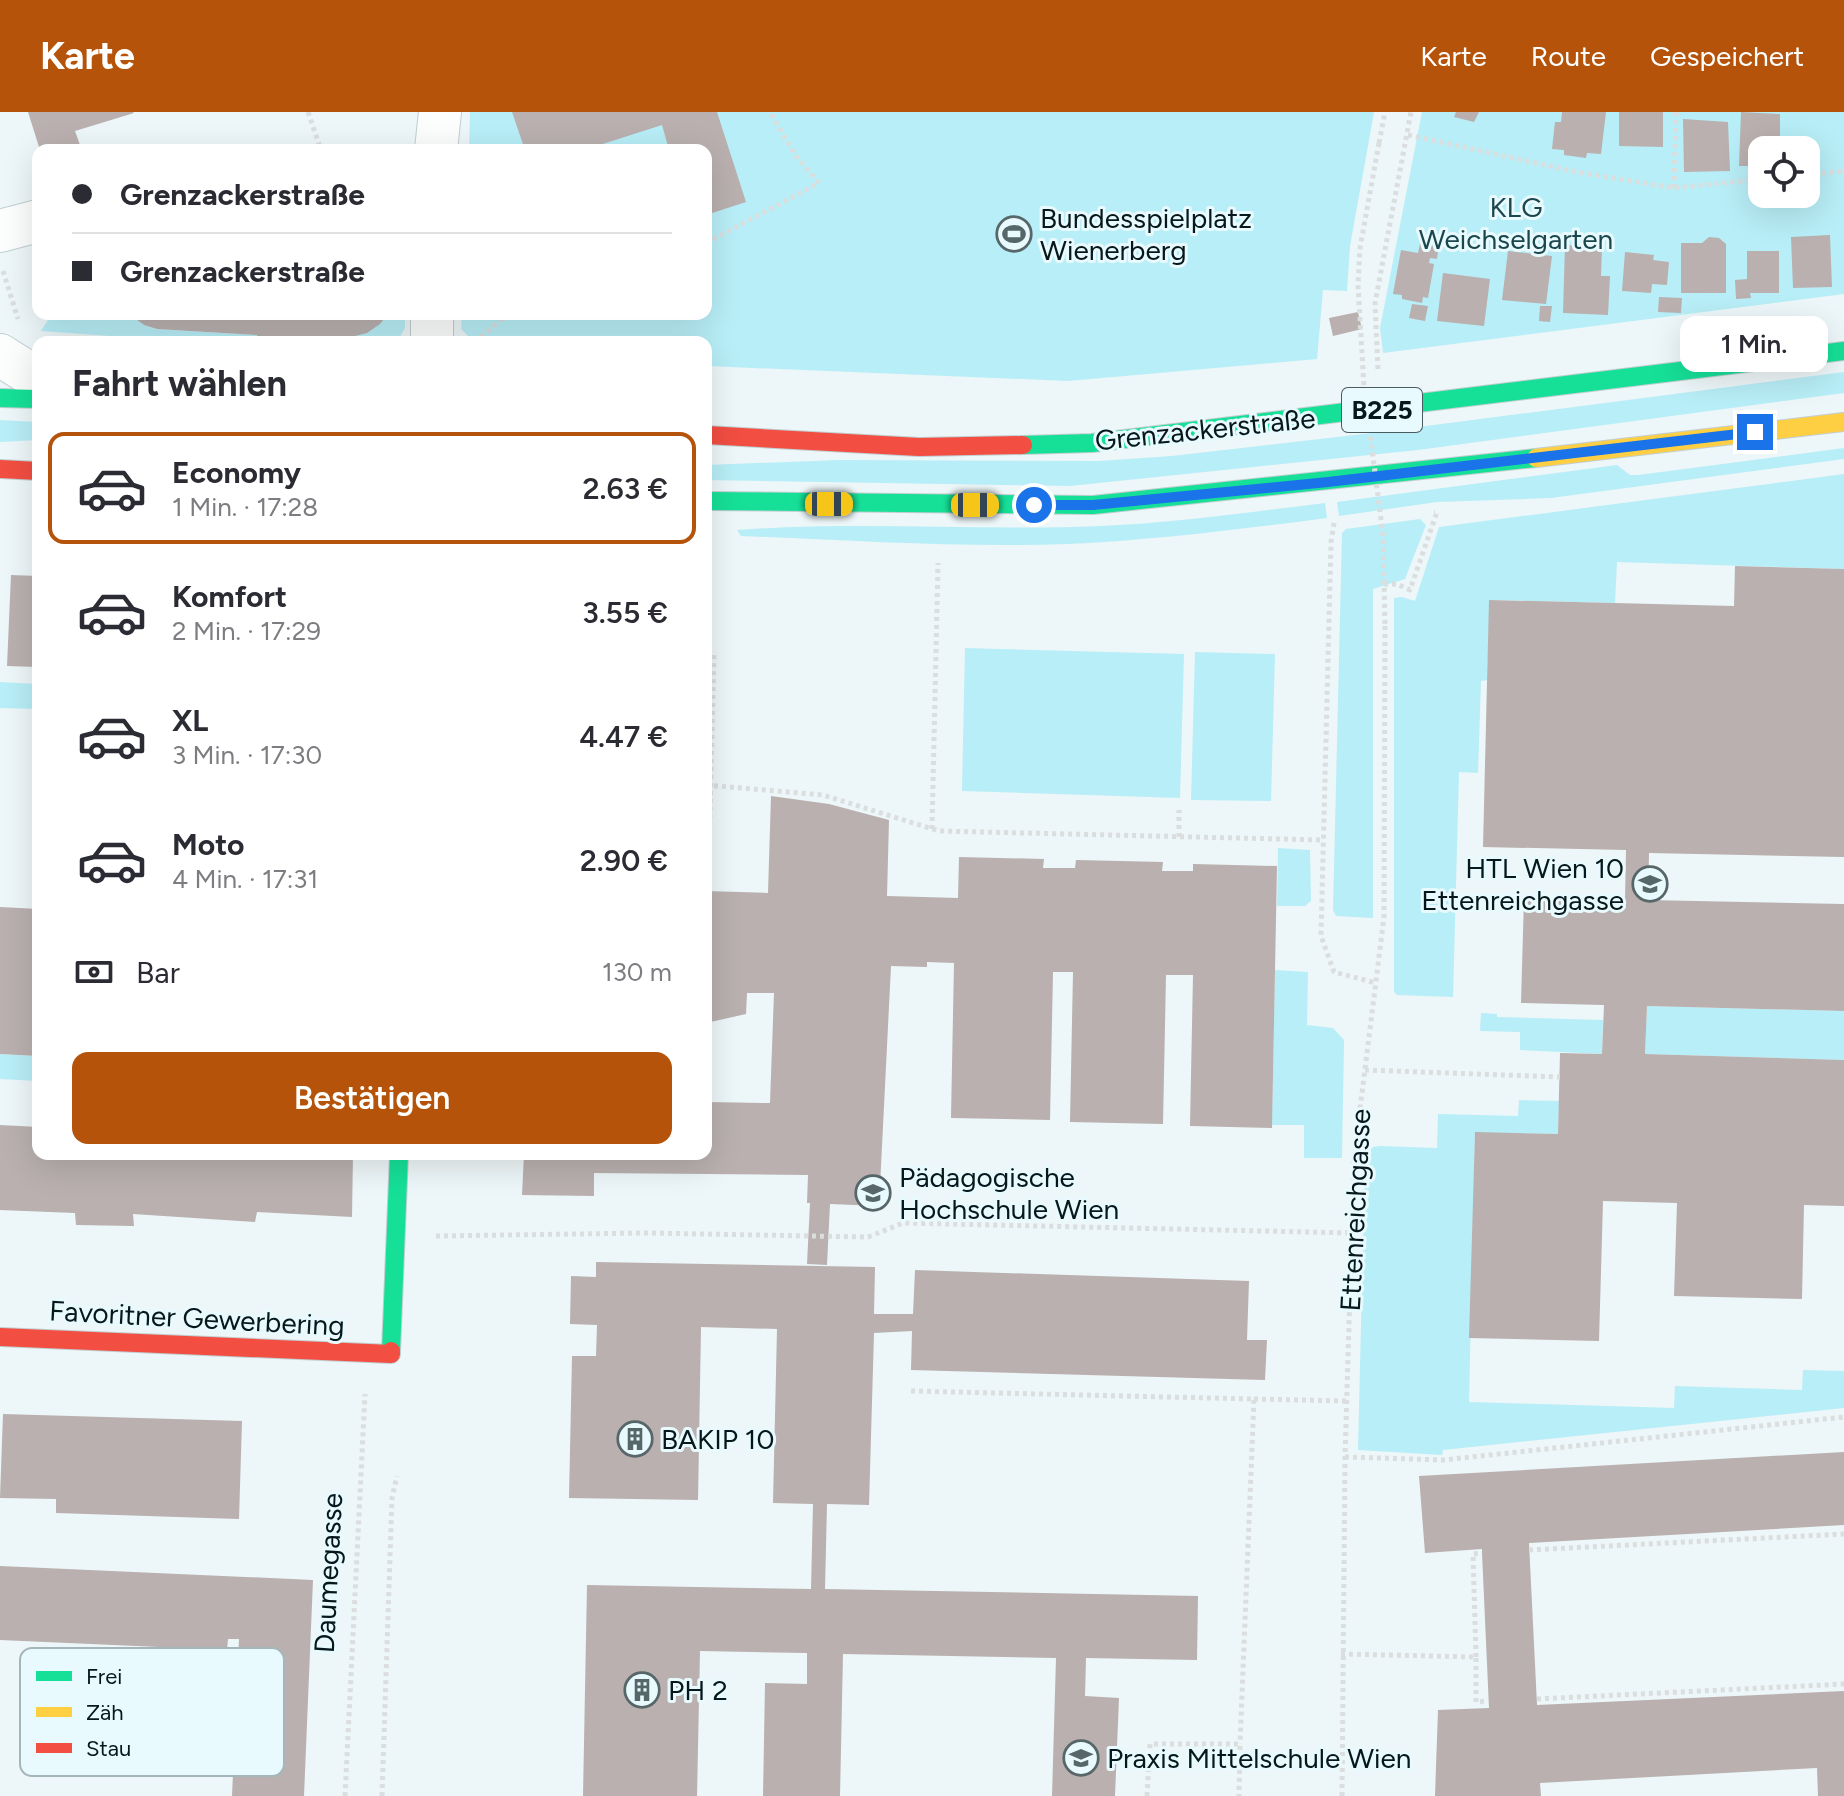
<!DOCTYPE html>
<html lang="de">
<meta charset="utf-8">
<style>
:root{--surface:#fff;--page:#f7f7f7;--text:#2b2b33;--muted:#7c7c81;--line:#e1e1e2;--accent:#b45309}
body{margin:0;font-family:Figtree,sans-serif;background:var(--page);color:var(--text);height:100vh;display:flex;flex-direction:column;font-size:30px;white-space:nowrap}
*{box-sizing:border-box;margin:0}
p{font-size:26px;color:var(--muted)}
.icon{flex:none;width:44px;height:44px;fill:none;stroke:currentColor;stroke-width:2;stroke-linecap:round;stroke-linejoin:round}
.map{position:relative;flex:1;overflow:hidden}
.sheet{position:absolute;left:32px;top:224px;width:680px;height:824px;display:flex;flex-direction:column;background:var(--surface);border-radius:16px;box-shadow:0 8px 32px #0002}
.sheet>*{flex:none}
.top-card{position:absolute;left:32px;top:32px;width:680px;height:176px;border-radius:16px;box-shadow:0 8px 32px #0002;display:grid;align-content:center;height:176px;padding:0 40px;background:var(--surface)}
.tools{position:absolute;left:1748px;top:24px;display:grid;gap:16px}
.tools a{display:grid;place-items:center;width:72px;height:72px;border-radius:16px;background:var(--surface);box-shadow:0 8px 32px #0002;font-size:40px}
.end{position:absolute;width:36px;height:36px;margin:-18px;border:10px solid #1a73e8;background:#fff;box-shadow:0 0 0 4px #fff}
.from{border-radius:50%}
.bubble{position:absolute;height:56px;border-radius:16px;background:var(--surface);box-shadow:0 8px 32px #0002;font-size:26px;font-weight:600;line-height:56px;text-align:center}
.car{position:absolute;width:24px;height:48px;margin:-24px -12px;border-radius:10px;box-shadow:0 0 6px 2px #0007;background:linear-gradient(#f5c518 24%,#345 0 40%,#f5c518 0 76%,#345 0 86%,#f5c518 0)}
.top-card b{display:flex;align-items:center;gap:28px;height:76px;font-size:30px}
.top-card b+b{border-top:2px solid var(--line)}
.top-card i{width:20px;height:20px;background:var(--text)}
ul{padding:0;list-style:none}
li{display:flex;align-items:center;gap:24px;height:112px;margin:0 16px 12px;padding:0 24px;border:4px solid transparent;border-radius:16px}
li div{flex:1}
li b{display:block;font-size:30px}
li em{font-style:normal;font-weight:600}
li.on{border-color:var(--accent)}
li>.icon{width:72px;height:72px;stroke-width:1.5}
h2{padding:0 40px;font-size:36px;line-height:96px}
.pay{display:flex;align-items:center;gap:20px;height:88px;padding:0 40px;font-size:30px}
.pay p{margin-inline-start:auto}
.cta{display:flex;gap:16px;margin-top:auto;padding:16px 40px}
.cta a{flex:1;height:92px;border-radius:16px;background:var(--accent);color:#fff;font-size:32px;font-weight:600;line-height:92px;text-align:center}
header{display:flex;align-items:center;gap:48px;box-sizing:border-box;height:112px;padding:0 40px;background:var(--accent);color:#fff}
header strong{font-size:38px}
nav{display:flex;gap:44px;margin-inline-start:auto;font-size:28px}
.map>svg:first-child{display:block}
</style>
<header>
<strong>Karte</strong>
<nav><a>Karte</a><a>Route</a><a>Gespeichert</a></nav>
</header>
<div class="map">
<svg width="1844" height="1684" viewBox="0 0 1844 1684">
<rect width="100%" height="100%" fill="#edf6f8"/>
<path fill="#b8eef7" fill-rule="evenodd" d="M470,0h904l-24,134 -3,45 -24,-1 -6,69 -249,22 -362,-15v-24h-232l-13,-13 1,-15h244v-164h-237z
M1422,0h422v182l-461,59 -3,-25zM1762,38h44v44h-44z
M93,202h36l15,11 13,4 100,6 1,7h-64l-153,-11 8,-13 42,2z
M388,202h17v14l-8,14h-105v-5c35,0 73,7 96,-23z
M1844,260v21l-426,57 -348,36 -364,-6v-15l133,-5 260,1 73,-5 208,-24z
M0,308l38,2v18l-38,2z
M1844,336v11l-293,39 -114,4 -98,14 -2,-14 280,-37 13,10h8z
M1844,362v95l-227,-7 -2,41 -125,-3 -3,80 -6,1 -3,92 -19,-1 -6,225 -56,-2 -3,-3v-394l8,-1 13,4 24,-74z
M1325,391l2,15c-86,11 -172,22 -259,26 -109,4 -219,-4 -327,-8l-4,-6c121,-9 243,1 364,-4 75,-3 149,-14 224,-23z
M1420,407l6,6 -21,54 -32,10v329l-37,-2 -3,-6 9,-377 4,-4z
M965,536l219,6 -4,144 -218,-7z
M1195,540l80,2 -4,147 -80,-1z
M0,570l38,2v25l-38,-1z
M1278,736l32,2 1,51 -6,5h-28z
M1275,858l33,2 -1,53 26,3 11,12 -2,118h-38v-33h-32z
M1647,894l197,5v49l-199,-6z
M1481,901l16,1v3l106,3 -1,34 -82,-4v-18l-40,-1z
M0,942l38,2v25l-38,-2z
M1519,988l40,1 -1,33 -83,-1 -6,269 205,6 1,-22 127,4 1,-20 41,1v37l-401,42 -1,5 -84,-5 7,-293 8,-10 7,-1 57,2 1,-34 80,2z"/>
<path fill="#b9b0af" d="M28,0h105l1,1 -59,18 5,14 -17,5h-23z
M512,0h205l29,90 -40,13v-65h-37l-7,-25 -78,25h-59z
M1456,0h23l-5,10 -20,-5z
M1562,0h44l-5,42 -14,-1 -1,5 -22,-3v-5l-12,-1 3,-27h6z
M1619,0h44v35l-44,-1z
M1741,0l39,2v36h-18v16h-23z
M1683,7l45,3 2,49 -46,1z
M1432,122l8,2 -3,23 -7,-1 -1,5 5,1 -6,34 -5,-1 -1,6 -20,-4v-4l-9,-1 8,-44 17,3 3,-14 8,2z
M1830,123l2,52 -39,1 -2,-51z
M1709,125l10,1 7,6v49h-45v-50h21z
M1565,133l37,2 -1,29h9l-2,39 -45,-2z
M1508,139l44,5 -6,48 -44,-4z
M1747,139h32v42h-29l1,5 -15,1 -1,-19 12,-1z
M1625,140l29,3 -1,5 16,2 -2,23 -15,-1 -1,9 -29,-2z
M1443,161l47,6 -6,47 -47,-5z
M1659,185l23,1 -1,15 -23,-1z
M1412,192l16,2 -3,15 -16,-3z
M1540,194h12l-2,16 -11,-1z
M1358,200l4,17 -29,7 -4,-18z
M129,202h259l-8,10 -13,9 -12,3 -63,1v5h-34l-1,-7 -100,-6 -13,-4z
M1735,454l109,3v288l-195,-4 -1,47 196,4v107l-197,-5 -2,48 199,6v146l-40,-1 -2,94 -128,-3 3,-93 -74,-2 -4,140 -130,-3 6,-206 83,2 2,-81 42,1 2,-49 -83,-2 3,-106 101,2 1,-49 -143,-3 6,-247 245,6z
M11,463l27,1v91l-31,-1z
M771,684l58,8 60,16 -2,76 71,2 1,-41 85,2 -1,9h32l1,-8 87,2 -1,9h31v-7l84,2 -5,262 -82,-2 3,-151h-27l-3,149 -93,-2 3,-150h-20l-3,148 -99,-2 3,-155 -27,-1v5l-36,-1 -12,240 -49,-2 -3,61 -20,-1 3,-61h-3l1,-28 -214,-2v23l-72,-1 2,-41h182v-52l64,1 4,-110h-27l-1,21 -40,9v-132l62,2z
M0,795l38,2v147l-38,-2z
M0,1013l38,2v27h315l-1,63 -95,-5 -2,10 -122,-8 1,12 -58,-1 -1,-12 -75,-3z
M596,1150l279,5 -1,47h39l2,-44 334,11 -2,59h20l-2,40 -354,-10 1,-39 -38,2 -5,172 -42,-1 -2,85 373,7 -1,64 -111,-2 -1,38 34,2 -4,98h-63l4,-138 -213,-4 -3,142h-77l2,-113 42,1v-31l-107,-2 -3,145h-114l4,-211 224,4 2,-85 -40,-1 4,-174 -76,-2 -3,173 -129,-2 3,-142h24l1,-31 -27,-1 1,-48 25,1z
M3,1302l239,7 -3,98 -183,-6v-14l-56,-1z
M1844,1340v73l-315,18 8,162 307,-14v105h-26l-1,-28 -277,15 1,13h-106l3,-86 51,-2 -7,-155v-4l-57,4 -6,-77z
M0,1454l313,14 -9,216h-72l7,-157h-11l-1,11 -227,-10z"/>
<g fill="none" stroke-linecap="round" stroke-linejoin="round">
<defs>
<path id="street" d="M436,38l4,-38
M0,119l38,-10
M432,230v-28
M0,243l38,24"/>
<path id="fast" d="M0,286l38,1
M1023,333l69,-2 752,-92
M706,389l387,4 443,-47
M391,1239l8,-197"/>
<path id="slow" d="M1536,346l308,-36"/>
<path id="jam" d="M706,323l213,12 104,-2
M0,357l38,2
M0,1225l391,17v-3"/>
</defs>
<use href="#street" stroke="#c1ced0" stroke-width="44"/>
<use href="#fast" stroke="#c1ced0" stroke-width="20"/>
<use href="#slow" stroke="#c1ced0" stroke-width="20"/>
<use href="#jam" stroke="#c1ced0" stroke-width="20"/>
<path stroke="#dbdede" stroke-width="5" stroke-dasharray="4 4" stroke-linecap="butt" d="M308,0l13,38
M1408,23l169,37 97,16 88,-9
M1379,31l6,-31
M1806,63l38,-4
M1674,76l2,-76
M706,131l113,-60 -24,-28 -25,-43
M3,159l15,48
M475,230l33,-28
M1378,257l-3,-66 36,-191
M1334,411l-3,19 -10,394 13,36 42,11
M1384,472h13l13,6 27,-78h-3
M706,673l117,10 116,36 384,9
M932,717l6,-266
M1179,725v-27
M708,779l6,-240
M1365,958l195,7
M436,1124l210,-3 222,4 35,-14 449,10
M911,1279l343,8 -14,345
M1254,1287l93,2
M1345,1345l98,3 401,-43
M1529,1438l315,-16
M1341,1542l135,3v45l12,-1
M1476,1545l-3,-103 9,-1
M1537,1587l307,-15
M345,1684l20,-402
M382,1684l10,-298 5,-22
M1147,1684l3,-52h90l-1,52
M1342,1684l3,-339 9,-300 30,-240 1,-292"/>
<use href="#street" stroke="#fcfefe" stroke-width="42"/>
<use href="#fast" stroke="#16e098" stroke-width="18"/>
<use href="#slow" stroke="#ffcf43" stroke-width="18"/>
<use href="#jam" stroke="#f24e42" stroke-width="18"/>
<path stroke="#dbdede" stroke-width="5" stroke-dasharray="4 4" stroke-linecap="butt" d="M1379,31l-19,105 -2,37 6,102 19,148 2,90"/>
</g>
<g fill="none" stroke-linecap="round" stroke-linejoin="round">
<path stroke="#1a73e8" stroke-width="10" d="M1034,393h59l235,-23 427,-50"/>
</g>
<defs>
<symbol id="stadium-ring" viewBox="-11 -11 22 22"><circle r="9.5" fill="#e8fafd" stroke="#576668" stroke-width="1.5"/><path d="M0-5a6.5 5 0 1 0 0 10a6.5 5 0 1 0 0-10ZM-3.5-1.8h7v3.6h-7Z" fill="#576668"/></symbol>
<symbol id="school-ring" viewBox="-11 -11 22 22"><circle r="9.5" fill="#e8fafd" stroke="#576668" stroke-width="1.5"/><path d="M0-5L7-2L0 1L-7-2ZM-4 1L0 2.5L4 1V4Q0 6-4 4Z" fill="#576668"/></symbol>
<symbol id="university-ring" viewBox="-11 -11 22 22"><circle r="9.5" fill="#e8fafd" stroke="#576668" stroke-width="1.5"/><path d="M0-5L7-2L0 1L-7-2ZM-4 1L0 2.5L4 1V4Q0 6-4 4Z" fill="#576668"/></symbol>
<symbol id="building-ring" viewBox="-11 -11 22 22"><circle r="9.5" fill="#e8fafd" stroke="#576668" stroke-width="1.5"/><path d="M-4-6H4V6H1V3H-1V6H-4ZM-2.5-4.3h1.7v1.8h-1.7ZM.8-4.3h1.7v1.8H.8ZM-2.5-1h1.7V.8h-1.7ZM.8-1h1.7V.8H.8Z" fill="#576668"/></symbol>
</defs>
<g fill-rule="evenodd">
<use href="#stadium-ring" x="994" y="102" width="40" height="40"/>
<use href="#school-ring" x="1630" y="752" width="40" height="40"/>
<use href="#university-ring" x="853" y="1061" width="40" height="40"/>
<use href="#building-ring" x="615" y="1307" width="40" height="40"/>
<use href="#building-ring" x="622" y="1558" width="40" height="40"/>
<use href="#school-ring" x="1061" y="1626" width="40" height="40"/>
</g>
<g text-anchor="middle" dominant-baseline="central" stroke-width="6" stroke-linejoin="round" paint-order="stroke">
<rect fill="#e8fafd" stroke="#4a5c5f" stroke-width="2" x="1342" y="276" width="80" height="44" rx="6"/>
<g font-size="26" font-weight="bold" fill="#06181b">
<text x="1382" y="298">B225</text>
</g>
<g font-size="28" fill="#1a474e" stroke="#e8fafd">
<text x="1516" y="95">KLG<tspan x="1516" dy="32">Weichselgarten</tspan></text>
</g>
<g font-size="28" fill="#06181b" stroke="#e8fafd" text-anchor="start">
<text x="1040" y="106">Bundesspielplatz<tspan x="1040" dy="32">Wienerberg</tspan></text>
<text x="1624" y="756" text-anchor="end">HTL Wien 10<tspan x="1624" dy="32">Ettenreichgasse</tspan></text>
<text x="899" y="1065">Pädagogische<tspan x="899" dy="32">Hochschule Wien</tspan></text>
<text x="661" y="1327">BAKIP 10</text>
<text x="668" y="1578">PH 2</text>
<text x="1107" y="1646">Praxis Mittelschule Wien</text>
</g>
<g font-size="28" fill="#06181b" stroke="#e8fafd">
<text transform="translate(1205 317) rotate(-6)">Grenzackerstraße</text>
<text transform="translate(1355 1098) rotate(-87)">Ettenreichgasse</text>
<text transform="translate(197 1206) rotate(3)">Favoritner Gewerbering</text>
<text transform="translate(328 1461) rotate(-87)">Daumegasse</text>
</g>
</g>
<rect x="20" y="1536" width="264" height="128" rx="12" fill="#e8fafd" stroke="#a4b6b9" stroke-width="2"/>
<rect x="36" y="1559" width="36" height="10" fill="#16e098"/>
<rect x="36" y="1595" width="36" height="10" fill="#ffcf43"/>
<rect x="36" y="1631" width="36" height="10" fill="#f24e42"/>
<g font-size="22" fill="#06181b">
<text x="86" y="1572">Frei</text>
<text x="86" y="1608">Zäh</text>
<text x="86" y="1644">Stau</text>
</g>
</svg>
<div class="tools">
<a><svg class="icon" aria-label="locate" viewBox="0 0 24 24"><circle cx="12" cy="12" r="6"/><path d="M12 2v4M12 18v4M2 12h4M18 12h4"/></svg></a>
</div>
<i class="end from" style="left:1034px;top:393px"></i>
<i class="end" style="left:1755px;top:320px"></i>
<div class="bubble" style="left:1680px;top:204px;width:148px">1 Min.</div>
<i class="car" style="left:829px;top:392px;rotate:90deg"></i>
<i class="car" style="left:975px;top:393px;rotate:90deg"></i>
<div class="top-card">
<b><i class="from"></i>Grenzackerstraße</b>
<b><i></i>Grenzackerstraße</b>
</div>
<section class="sheet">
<h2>Fahrt wählen</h2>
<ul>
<li class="on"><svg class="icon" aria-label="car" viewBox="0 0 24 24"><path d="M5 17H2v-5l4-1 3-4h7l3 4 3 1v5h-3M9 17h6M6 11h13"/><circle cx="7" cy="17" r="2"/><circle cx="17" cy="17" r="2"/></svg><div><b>Economy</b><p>1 Min. · 17:28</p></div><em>2.63 €</em></li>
<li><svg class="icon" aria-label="car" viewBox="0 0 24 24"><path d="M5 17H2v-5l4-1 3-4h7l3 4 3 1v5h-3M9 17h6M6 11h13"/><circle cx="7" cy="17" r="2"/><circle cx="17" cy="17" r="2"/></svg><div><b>Komfort</b><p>2 Min. · 17:29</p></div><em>3.55 €</em></li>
<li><svg class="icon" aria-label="car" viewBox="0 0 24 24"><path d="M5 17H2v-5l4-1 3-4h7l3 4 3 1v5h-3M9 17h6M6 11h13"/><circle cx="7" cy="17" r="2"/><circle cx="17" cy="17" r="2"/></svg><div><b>XL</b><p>3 Min. · 17:30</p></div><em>4.47 €</em></li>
<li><svg class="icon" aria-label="car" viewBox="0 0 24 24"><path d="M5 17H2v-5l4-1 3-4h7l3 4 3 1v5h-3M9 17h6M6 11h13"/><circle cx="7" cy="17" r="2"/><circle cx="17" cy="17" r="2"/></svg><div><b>Moto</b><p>4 Min. · 17:31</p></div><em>2.90 €</em></li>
</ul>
<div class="pay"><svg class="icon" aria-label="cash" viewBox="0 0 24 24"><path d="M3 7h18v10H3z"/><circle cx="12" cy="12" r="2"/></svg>Bar<p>130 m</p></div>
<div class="cta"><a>Bestätigen</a></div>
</section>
</div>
